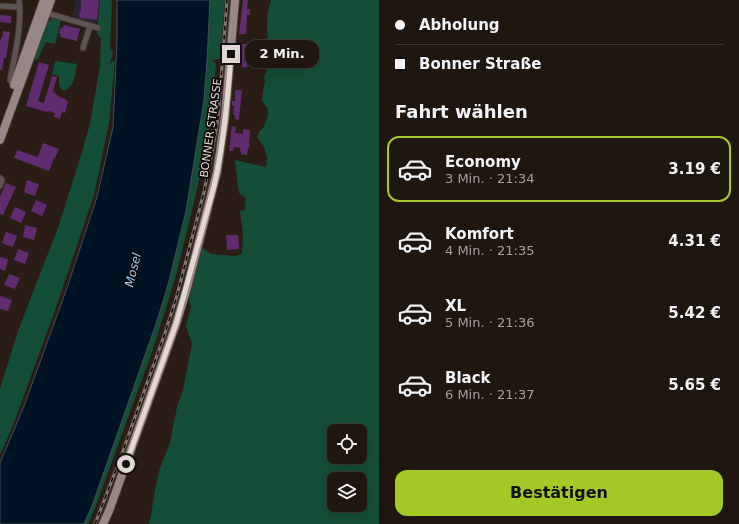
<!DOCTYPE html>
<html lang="de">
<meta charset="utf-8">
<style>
:root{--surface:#201610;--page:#281f19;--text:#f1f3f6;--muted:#a29f9f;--line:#3d3530;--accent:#a3c926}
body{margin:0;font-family:"DejaVu Sans",sans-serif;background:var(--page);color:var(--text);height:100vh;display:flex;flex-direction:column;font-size:15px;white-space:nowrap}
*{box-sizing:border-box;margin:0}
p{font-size:13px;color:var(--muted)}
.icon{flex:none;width:22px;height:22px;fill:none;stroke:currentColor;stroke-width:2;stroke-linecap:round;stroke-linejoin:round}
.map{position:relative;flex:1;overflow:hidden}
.drawer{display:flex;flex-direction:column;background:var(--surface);width:360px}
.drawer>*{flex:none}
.banner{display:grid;align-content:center;height:88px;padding:0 16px;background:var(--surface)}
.controls{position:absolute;left:327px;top:424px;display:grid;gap:8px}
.controls a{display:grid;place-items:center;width:40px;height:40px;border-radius:8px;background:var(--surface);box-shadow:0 4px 16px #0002,0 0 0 1px var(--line);font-size:20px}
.end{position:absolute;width:18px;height:18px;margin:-9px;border:5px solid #e1d8d2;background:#111;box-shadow:0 0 0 2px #111}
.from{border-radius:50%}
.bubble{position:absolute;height:28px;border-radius:12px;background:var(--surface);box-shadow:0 4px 16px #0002,0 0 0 1px var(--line);font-size:13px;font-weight:700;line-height:28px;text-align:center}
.banner b{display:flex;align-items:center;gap:14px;height:38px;font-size:15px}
.banner b+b{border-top:1px solid var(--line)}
.banner i{width:10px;height:10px;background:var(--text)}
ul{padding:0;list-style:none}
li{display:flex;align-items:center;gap:12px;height:66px;margin:0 8px 6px;padding:0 8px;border:2px solid transparent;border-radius:12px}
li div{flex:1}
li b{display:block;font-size:15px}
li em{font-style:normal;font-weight:700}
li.selected{border-color:var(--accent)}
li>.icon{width:36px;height:36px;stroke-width:1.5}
h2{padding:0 16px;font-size:18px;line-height:48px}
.cta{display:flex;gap:8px;margin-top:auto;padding:8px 16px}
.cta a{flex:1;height:46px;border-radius:12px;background:var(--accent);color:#111;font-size:16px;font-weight:700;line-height:46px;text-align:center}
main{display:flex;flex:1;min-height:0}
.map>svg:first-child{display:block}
</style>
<main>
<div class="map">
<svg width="379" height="524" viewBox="0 0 379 524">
<rect width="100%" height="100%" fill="#2a1d15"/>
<path fill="#362318" d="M225,0h7l-10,120 -7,41 -7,34 -28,106 -76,211 -4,12h-8l26,-68 44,-123 12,-35 28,-107 8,-40 6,-33z"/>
<path fill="#2a2433" d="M76,0h23l-2,20 -1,4 -24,-6z"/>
<path fill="#154e38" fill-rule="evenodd" d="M100,0h12l-2,48 3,4 -2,8 -2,4 6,-4 -6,63 -15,72 -40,118 -41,112 -13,30v-66l18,-58 41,-106 23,-73 8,-28 10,-58 1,-28 -4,-4z
M210,0h15l-5,59 -8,1 2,1 2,3 -4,46 -4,29 -14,63 -19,77 -23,73 -57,156 -7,16h-4l8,-18 65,-185 11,-36 18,-74 18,-111 3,-39z
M271,0h108v524h-230l2,-9 4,-25 5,-22 10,-25 7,-36 6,-17 9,-46 -6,-18 5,-19 -2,-10 13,-49 9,6 24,2 7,-2 1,-21 -3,-22 5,-1 1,-12 -7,-5 -4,-33 31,7 1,-10 -3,-10 -7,-10 2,-5 4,-4 2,-5 3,-7v-7l-6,-8 1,-10 2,-9 -1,-5 6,-15v-6l-4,-9c3,-7 1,-13 1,-20 0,-9 1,-19 4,-27zM334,431h26v26h-26zM334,479h26v26h-26z
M52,18l9,2 -6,24 -9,-2 -9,18 -3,-1 13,-36z
M55,61l22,3c-2,10 -2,23 -13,27 -6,-2 -5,-9 -5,-15l-7,-2z"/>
<path fill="#001325" stroke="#444e59" d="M117,0h93l-3,61 -3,39 -18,111 -18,74 -11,36 -65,185 -8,18h-84v-61l24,-57 43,-118 30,-91 16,-70 4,-85z"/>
<path fill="#602c70" d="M81,0h18l-2,20 -17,-2v-1h-1l1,-6h1z
M243,0h5l-1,9h3v6h-3l-1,19h-7z
M0,15l11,1v7l-11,-1z
M64,25l16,4 -3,12 -17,-4 1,-3 -2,-1 2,-6 2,1z
M3,31l7,1 -4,26h-2l-2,12h-2v-29l1,-3h1z
M240,44h7v24l-5,-1v-9h-3v-12h1z
M39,62l10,3 -11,36 6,2 8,-27 5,1 -4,14 6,6 7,2 -1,1 3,1 -3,12 -3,-1 -2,7 -6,-2 1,-4 -7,-2 -1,1 -21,-6z
M235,90h7l-3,30 -4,-1v-4h-2l1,-9 -2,-1v-4h3z
M232,126l4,1 -1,6 8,1v-5l7,1 -1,14h1l-1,4h-1l-1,7 -6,-1 -1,-6 -6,-1 -1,4h-4z
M43,143l16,6 -4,9h-1l-5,13 -35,-13 3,-8 21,7z
M27,180l12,4 -4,12 -11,-4z
M6,183l10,4 -13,28 -3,-1v-17z
M36,200l11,5 -5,11 -11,-5z
M15,207l11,5 -5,11 -11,-5z
M25,225l12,3 -3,12 -11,-3z
M6,232l11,4 -4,11 -11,-4z
M226,235h12l1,14 -12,1z
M18,249l11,4 -4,11 -11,-4z
M0,257l8,2 -3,12 -5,-2z
M9,274l11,4 -5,11 -11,-4z
M0,296l12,4 -4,11 -8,-2z"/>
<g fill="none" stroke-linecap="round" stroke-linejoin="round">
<defs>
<path id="street" d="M0,6l20,1
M47,13l51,15
M83,48l7,-22
M14,85l-4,-5c5,-26 12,-53 9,-80
M0,178l2,2 -2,6"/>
<path id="primary" d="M14,85l30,-85
M0,140l51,-140
M103,524l6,-13 67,-187 11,-36 30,-116 8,-55 10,-117"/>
</defs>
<use href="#street" stroke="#44372f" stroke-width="7"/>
<use href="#primary" stroke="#44372f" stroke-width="10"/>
<use href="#street" stroke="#5c5453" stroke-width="5"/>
<use href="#primary" stroke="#988787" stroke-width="8"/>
<defs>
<path id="rail" d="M95,524l24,-62 46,-129 11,-34 28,-107 8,-40 6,-33 9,-119"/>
</defs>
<use href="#rail" stroke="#81766f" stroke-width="3"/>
<use href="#rail" stroke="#0e0806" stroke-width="1.5" stroke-dasharray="4.5" stroke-linecap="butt"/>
</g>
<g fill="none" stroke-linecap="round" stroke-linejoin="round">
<path stroke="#e1d8d2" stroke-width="5" d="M126,464l50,-140 38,-138c10,-42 14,-89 17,-132"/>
</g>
<g text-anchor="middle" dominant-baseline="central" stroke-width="3.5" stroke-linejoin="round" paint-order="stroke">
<g font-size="11" fill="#e1d8d2" stroke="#0e0806">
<text transform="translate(211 128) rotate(-82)">BONNER STRASSE</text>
</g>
<g font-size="12" font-style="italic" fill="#90d0fe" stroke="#0e0806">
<text transform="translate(133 270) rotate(-76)">Mosel</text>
</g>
</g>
</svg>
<div class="controls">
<a><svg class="icon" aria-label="locate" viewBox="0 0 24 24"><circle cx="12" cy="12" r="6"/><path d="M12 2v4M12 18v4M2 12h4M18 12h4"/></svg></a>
<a><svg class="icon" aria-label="layers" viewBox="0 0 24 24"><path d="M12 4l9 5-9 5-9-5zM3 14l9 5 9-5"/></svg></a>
</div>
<i class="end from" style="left:126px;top:464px"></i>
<i class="end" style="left:231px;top:54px"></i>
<div class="bubble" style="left:245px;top:40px;width:74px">2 Min.</div>
</div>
<section class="drawer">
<div class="banner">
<b><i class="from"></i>Abholung</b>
<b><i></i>Bonner Straße</b>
</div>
<h2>Fahrt wählen</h2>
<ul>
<li class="selected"><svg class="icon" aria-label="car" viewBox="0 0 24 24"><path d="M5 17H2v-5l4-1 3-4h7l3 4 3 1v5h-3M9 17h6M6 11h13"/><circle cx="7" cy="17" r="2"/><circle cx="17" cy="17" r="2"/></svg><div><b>Economy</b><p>3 Min. · 21:34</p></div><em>3.19 €</em></li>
<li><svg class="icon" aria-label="car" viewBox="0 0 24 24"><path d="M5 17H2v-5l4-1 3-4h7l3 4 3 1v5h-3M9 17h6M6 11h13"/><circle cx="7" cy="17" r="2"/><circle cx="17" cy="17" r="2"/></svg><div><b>Komfort</b><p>4 Min. · 21:35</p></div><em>4.31 €</em></li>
<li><svg class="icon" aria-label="car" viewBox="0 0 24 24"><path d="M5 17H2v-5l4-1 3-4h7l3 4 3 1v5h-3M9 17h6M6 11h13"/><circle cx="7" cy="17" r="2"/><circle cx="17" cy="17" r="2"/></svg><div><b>XL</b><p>5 Min. · 21:36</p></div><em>5.42 €</em></li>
<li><svg class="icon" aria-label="car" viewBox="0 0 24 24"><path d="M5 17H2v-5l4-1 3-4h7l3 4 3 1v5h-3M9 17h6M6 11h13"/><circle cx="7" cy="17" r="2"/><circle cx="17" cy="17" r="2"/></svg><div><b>Black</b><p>6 Min. · 21:37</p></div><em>5.65 €</em></li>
</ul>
<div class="cta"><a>Bestätigen</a></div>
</section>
</main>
